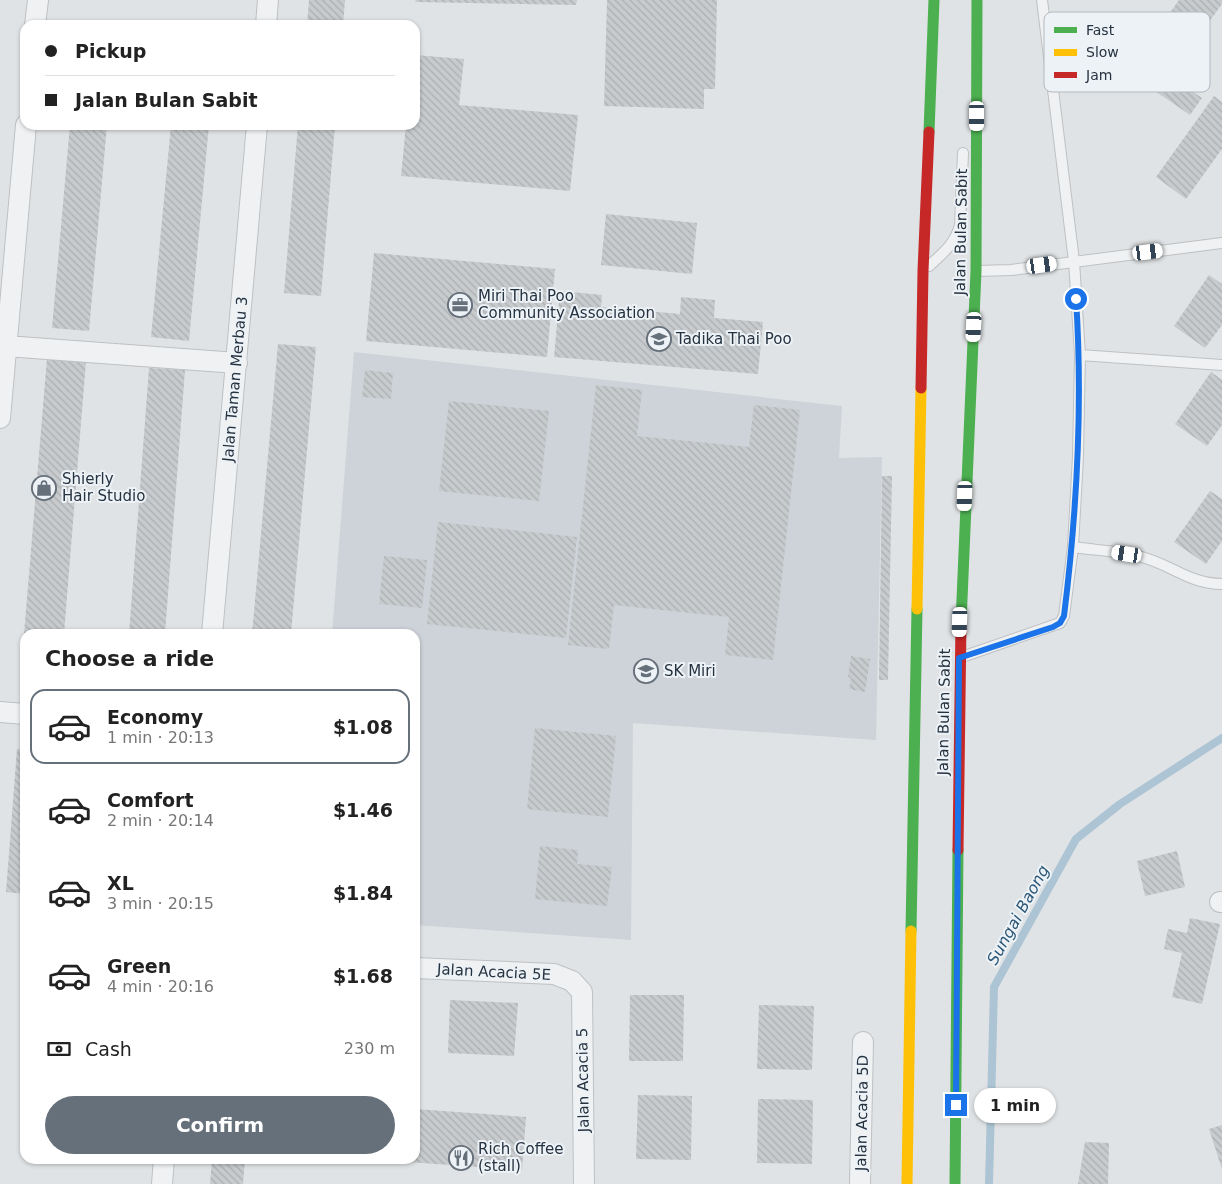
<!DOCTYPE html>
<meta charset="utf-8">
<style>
:root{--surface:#fff;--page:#f6f6f6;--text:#222;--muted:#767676;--line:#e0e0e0;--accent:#66707a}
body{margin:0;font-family:"DejaVu Sans",sans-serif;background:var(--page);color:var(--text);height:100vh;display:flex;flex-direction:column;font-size:19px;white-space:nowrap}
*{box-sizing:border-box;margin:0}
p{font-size:16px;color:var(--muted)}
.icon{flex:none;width:28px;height:28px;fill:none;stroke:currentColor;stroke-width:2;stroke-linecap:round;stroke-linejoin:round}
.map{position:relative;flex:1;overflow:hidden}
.sheet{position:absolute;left:20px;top:629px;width:400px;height:535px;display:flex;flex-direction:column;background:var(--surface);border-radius:15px;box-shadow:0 1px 4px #0004}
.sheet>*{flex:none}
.banner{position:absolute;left:20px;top:20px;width:400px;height:110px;border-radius:15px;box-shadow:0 1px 4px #0004;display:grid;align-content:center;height:110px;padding:0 25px;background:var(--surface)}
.end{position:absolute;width:22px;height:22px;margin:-11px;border:6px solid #1a73e8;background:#fff;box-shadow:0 0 0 2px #fff}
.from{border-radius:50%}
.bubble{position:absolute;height:35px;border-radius:18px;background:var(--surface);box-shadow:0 1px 4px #0004;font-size:16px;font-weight:700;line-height:35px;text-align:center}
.car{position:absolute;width:15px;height:30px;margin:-15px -8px;border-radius:6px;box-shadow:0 0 4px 1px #0007;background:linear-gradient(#fff 24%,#345 0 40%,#fff 0 76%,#345 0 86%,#fff 0)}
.banner b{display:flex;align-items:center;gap:18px;height:48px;font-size:19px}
.banner b+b{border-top:1px solid var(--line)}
.banner i{width:12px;height:12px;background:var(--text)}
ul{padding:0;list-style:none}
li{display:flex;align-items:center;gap:15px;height:75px;margin:0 10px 8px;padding:0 15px;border:2px solid transparent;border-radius:15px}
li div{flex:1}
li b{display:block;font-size:19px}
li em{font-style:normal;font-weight:700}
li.on{border-color:var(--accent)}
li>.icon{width:45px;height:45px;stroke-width:1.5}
h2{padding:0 25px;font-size:22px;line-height:60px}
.pay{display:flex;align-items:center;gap:12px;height:55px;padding:0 25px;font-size:19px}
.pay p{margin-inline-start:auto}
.button{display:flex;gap:10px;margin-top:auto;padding:10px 25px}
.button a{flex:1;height:58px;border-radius:30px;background:var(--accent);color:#fff;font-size:20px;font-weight:700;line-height:58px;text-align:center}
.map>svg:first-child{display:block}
</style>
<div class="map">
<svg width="1222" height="1184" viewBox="0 0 1222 1184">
<defs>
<pattern id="building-back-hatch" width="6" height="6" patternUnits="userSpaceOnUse" patternTransform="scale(1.25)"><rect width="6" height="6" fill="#c8cbcd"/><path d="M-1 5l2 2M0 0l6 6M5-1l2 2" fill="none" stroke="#acafb1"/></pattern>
</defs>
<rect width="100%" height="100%" fill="#e0e3e5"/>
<path fill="#cdd3d9" d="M354,352l488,54 -3,52 43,-1 -6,283 -243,-17 -2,217 -216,-15v-291h-83z"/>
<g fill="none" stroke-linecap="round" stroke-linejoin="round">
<path stroke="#acc4d4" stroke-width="8" d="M989,1184l5,-197 82,-148 44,-35 102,-66"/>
</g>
<path fill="url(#building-back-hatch)" d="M309,0h36l-2,25h-36z
M416,0h161l-1,5 -161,-3z
M607,0h110l-2,89h-11v20l-100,-3z
M1179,0h43v4l-44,61 -30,-21z
M79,21l31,3v1h-32z
M415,55l49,4 -5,46 119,10 -8,76 -169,-15 5,-51h9z
M1141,57l61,41 -12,17 -61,-42z
M1214,96l8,6v47l-36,50 -30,-22z
M70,125h37l-18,206 -37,-3z
M171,125h38l-20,216 -38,-4z
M298,125h37l-14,171 -37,-3z
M606,214l91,9 -5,51 -91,-9z
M374,253l181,16 -8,88 -181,-16z
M1209,275l13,9v41l-17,23 -31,-22z
M560,291l42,4 -1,12 79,7 1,-17 34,3 -1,18 49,4 -5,52 -204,-17z
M278,344l38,3 -25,287h-39z
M47,358l39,3 -22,273h-40z
M149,368l36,2 -20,264h-36z
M365,370l28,3 -2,26 -29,-2z
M1211,372l11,8v45l-15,21 -32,-22z
M596,385l46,5 -5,46 112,11 5,-42 46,5 -27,250 -48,-5 4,-38 -115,-12 -5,44 -41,-4z
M449,401l100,10 -10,90 -100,-10z
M882,476h10l-4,204h-9z
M1210,491l12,8v42l-16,23 -32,-22z
M438,522l139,15 -11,101 -139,-14z
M384,556l43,4 -5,48 -43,-4z
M851,656l19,3 -5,33 -16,-3 2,-11 -3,-1z
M535,728l81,8 -8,81 -81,-8z
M17,749h8v145l-19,-2z
M540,846l38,4 -1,14 35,3 -5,39 -72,-7z
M1177,851l8,36 -40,9 -8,-35z
M1190,918l30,6 -18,80 -30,-7 10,-44 -18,-4 4,-20 19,4z
M630,995h54l-1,66h-54z
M450,1000l68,3 -4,53 -66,-3z
M759,1005l55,1 -2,64 -55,-1z
M638,1095l54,1 -1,64 -55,-1z
M758,1099l55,1 -1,64 -55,-1z
M415,1109l111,8 -4,53 -143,-10v-1h36z
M1222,1125v44l-13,-40z
M1085,1142l24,1 -1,41h-30z
M212,1159h33l-2,25h-33z"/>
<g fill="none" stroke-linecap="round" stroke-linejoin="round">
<defs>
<path id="lane" d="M929,266c14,-13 26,-22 31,-41l3,-72
M977,271l34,-1 211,-27
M1080,355l142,10
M1073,547c21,3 44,4 65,9 32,7 50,28 84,28
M962,657l98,-34 4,-7 9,-69 5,-91 2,-101 -6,-94 -32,-261"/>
<path id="street" d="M35,25l3,-25
M266,25l2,-25
M6,346l231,17
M0,418l26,-293
M212,634l45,-509
M0,712l25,2
M1220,902h2
M415,968l139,6 18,7 10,11 2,192
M162,1184l2,-25
M860,1184l3,-142"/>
</defs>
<use href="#lane" stroke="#bec1c3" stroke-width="12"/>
<use href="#street" stroke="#bec1c3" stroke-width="22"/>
<use href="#lane" stroke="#eff1f2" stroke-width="10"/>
<use href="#street" stroke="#eff1f2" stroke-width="20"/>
<path stroke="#4caf50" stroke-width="11" d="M929,132l5,-132
M961,623l15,-352 1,-271
M911,931l6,-322
M955,1184l3,-334"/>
<path stroke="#ffc107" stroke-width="11" d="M917,609l4,-221
M907,1184l4,-253"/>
<path stroke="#c62828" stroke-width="11" d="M921,388l2,-117 6,-139
M958,850l3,-227"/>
</g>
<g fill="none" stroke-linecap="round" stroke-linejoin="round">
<path stroke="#1a73e8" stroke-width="6" d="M956,1105l3,-447 94,-31 7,-4 4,-7c13,-105 19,-211 12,-317"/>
</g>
<defs>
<symbol id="office-ring" viewBox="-11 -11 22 22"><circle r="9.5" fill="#edf2f6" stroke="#66707a" stroke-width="1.5"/><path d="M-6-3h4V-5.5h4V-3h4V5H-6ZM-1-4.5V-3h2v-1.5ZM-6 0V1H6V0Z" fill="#66707a"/></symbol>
<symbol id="school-ring" viewBox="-11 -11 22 22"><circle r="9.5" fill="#edf2f6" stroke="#66707a" stroke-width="1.5"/><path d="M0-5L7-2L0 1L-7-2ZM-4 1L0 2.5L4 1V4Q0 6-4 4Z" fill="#66707a"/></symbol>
<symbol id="shop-ring" viewBox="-11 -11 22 22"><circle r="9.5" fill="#edf2f6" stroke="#66707a" stroke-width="1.5"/><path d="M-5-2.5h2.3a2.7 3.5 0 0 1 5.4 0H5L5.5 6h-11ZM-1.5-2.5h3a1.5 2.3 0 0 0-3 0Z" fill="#66707a"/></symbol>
<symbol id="restaurant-ring" viewBox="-11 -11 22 22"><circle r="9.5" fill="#edf2f6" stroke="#66707a" stroke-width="1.5"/><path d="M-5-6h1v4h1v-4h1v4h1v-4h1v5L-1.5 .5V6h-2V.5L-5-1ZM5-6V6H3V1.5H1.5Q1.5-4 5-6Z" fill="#66707a"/></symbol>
</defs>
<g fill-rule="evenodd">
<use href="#office-ring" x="446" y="291" width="28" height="28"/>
<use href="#school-ring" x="645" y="325" width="28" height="28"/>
<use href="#shop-ring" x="30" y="474" width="28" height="28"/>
<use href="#school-ring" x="632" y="657" width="28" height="28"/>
<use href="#restaurant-ring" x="447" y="1144" width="28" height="28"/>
</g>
<g text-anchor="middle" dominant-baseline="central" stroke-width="4" stroke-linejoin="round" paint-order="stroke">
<g font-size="15" fill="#253240" stroke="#edf2f6">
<text transform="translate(961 232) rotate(-89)">Jalan Bulan Sabit</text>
<text transform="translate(235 379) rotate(-85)">Jalan Taman Merbau 3</text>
<text transform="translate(944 712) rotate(-89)">Jalan Bulan Sabit</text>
<text transform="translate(494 972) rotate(3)">Jalan Acacia 5E</text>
<text transform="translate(583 1080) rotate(-91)">Jalan Acacia 5</text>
<text transform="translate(862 1113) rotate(-89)">Jalan Acacia 5D</text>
</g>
<g font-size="15" fill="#253240" stroke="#edf2f6" text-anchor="start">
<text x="478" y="296">Miri Thai Poo<tspan x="478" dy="17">Community Association</tspan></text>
<text x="676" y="339">Tadika Thai Poo</text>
<text x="62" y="479">Shierly<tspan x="62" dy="17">Hair Studio</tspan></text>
<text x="664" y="671">SK Miri</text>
<text x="478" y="1149">Rich Coffee<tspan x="478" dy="17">(stall)</tspan></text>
</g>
<g font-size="16" font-style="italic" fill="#2c5777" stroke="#edf2f6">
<text transform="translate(1018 915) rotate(-61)">Sungai Baong</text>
</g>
</g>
<rect x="1044" y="12" width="166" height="80" rx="8" fill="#edf2f6" stroke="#b1b8bf" stroke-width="1"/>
<rect x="1054" y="27" width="23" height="6" fill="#4caf50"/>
<rect x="1054" y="49" width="23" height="7" fill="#ffc107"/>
<rect x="1054" y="72" width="23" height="6" fill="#c62828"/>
<g font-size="14" fill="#253240">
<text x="1086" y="35">Fast</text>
<text x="1086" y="57">Slow</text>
<text x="1086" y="80">Jam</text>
</g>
</svg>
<i class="end from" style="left:1076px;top:299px"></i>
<i class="end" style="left:956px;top:1105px"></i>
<div class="bubble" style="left:974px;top:1088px;width:82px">1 min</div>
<i class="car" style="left:977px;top:116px;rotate:180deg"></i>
<i class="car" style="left:1148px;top:252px;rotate:83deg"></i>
<i class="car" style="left:1042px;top:265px;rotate:82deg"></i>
<i class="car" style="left:974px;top:327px;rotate:183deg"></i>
<i class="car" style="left:965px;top:496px;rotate:182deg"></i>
<i class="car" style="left:1127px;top:554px;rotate:279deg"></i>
<i class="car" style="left:960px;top:622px;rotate:182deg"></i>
<div class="banner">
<b><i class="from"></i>Pickup</b>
<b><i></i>Jalan Bulan Sabit</b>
</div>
<section class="sheet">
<h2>Choose a ride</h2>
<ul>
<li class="on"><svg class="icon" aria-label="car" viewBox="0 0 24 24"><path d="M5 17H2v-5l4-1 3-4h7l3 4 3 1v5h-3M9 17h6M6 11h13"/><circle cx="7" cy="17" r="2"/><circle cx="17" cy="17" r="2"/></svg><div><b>Economy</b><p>1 min · 20:13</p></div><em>$1.08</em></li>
<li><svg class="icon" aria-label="car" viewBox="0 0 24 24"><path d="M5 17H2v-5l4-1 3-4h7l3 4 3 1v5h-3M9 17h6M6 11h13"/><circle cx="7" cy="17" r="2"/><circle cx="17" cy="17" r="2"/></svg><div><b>Comfort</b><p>2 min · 20:14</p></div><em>$1.46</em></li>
<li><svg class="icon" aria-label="car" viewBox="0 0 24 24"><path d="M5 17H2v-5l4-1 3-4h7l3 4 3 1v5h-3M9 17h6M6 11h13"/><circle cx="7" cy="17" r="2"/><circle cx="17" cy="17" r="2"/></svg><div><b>XL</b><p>3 min · 20:15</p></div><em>$1.84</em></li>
<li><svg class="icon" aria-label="car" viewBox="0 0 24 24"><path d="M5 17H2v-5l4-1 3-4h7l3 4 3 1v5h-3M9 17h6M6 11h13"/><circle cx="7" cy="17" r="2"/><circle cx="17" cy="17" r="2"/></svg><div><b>Green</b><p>4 min · 20:16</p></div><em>$1.68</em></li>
</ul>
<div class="pay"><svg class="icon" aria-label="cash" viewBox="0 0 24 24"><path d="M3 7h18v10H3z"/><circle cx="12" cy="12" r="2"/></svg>Cash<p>230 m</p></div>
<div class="button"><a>Confirm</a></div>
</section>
</div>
